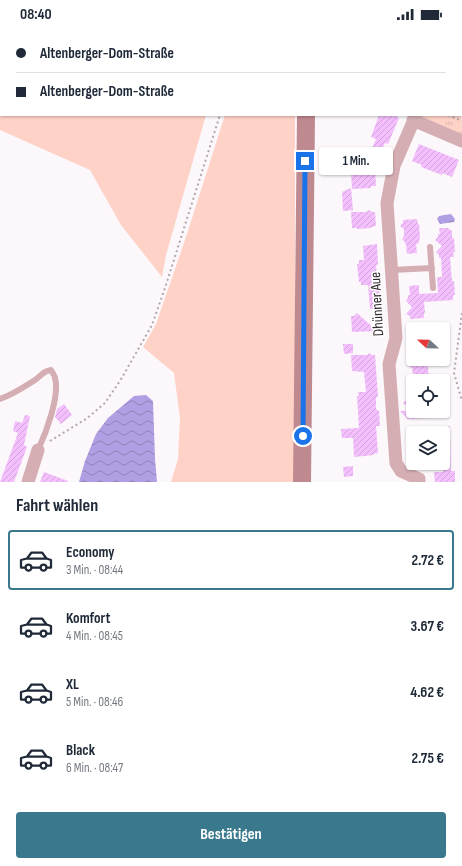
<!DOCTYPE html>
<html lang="de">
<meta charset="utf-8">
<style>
:root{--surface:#fff;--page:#f2f2f3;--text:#1f2937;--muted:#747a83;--line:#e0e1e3;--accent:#3a798d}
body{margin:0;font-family:"Sofia Sans Condensed",sans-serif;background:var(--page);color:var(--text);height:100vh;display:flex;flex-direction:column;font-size:15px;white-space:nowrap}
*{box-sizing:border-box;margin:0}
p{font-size:13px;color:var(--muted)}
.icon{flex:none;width:22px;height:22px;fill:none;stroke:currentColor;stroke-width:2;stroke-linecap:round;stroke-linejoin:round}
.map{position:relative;height:454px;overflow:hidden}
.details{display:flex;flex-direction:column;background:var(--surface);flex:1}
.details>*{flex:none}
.hud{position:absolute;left:0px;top:0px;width:462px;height:88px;box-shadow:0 1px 3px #0004;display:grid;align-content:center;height:88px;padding:0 16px;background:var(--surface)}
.needle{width:26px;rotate:292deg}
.tools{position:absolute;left:406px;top:294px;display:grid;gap:8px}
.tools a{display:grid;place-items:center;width:44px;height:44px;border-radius:4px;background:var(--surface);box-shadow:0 1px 3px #0004;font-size:20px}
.end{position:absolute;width:18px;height:18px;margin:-9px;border:5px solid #1a73e8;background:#fff;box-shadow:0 0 0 2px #fff}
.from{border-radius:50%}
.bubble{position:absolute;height:28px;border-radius:4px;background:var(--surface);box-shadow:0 1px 3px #0004;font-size:13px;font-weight:700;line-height:28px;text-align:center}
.hud b{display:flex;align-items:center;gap:14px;height:38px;font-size:15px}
.hud b+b{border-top:1px solid var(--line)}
.hud i{width:10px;height:10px;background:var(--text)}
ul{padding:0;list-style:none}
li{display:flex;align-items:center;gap:12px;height:60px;margin:0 8px 6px;padding:0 8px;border:2px solid transparent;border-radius:4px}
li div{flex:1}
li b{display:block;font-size:15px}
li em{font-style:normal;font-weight:700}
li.current{border-color:var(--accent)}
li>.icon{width:36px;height:36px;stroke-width:1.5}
h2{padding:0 16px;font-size:18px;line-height:48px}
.action{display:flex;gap:8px;margin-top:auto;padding:8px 16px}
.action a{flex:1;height:46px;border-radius:4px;background:var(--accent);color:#fff;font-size:16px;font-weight:700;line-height:46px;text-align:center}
.status{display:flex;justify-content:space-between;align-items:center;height:28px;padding:0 20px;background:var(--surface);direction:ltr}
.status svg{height:11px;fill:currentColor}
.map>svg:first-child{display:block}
</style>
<div class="status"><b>08:40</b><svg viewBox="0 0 49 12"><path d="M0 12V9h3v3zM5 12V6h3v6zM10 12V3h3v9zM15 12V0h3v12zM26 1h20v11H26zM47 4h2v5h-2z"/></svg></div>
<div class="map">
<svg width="462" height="454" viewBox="0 0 462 454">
<defs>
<pattern id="forest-crowns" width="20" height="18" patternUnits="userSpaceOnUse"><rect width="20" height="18" fill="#fed2c6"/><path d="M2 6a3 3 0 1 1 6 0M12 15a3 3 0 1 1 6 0" fill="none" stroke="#dab4ab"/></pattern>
<pattern id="park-tufts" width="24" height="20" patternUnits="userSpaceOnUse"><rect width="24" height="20" fill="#fed2c6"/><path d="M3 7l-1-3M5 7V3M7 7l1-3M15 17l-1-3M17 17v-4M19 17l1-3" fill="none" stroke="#dab4ab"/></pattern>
<pattern id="water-waves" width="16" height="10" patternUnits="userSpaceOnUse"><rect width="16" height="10" fill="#b19fe4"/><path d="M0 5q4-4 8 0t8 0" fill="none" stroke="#9182b9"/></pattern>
<pattern id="building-hatch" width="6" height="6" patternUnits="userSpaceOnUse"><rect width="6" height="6" fill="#f3c0fd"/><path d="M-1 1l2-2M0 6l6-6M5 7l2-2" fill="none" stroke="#d1a5d9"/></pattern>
</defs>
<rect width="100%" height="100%" fill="#fcf7fa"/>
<path fill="#fed2c6" d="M0,5l1,82h205l-40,140 -4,22 -41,-52 -31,-55 -90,-40z
M225,87h70v367h-124l7,-23 2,-41 -6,-45 -31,-26 13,-23 30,-87z"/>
<path fill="url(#forest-crowns)" d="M0,0h222l-221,1v4z"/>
<path fill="url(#park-tufts)" d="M461,68l1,41 -40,-20v-2h39z"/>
<path fill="url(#water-waves)" d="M451,186l4,5 -1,3 -14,2 -3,-5 2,-3z
M146,367l7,6 2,58 2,23h-78l6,-21 11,-27 12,-16 26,-22z"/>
<path fill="url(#building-hatch)" d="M379,87h19l-1,2 2,1 -11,26 -3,-1 -10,23 1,20h-5v2l-19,1 -1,-16 11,-2 14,-32 -5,-2z
M419,116l40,16 -7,17 -10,-4v2l-21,-8 1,-2 -10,-4z
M351,160l2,22 -10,1 -1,-19z
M369,182l3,2h3l1,14 -5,1v1l-14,1v-1h-5l-1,-16h15z
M417,191l1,5h1l1,14 -1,1v4l-3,1 1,9 -10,1 -1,-10h-1v-2l-3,-3 2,-3v-7l-4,-3 3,-3v-3z
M439,200h9l4,3v7h2l1,14h-2l1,5h-4l2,24h2l1,14h-2v5l-29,2 1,11h-1v5l-14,1v-3l-4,-2 6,-7 -6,-6 2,-3v-3h2l-1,-9 10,-1v9l19,-1 -1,-16h5l-1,-19h-2v-3l-3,-3 6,-6 -7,-6 3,-3v-3h2z
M377,216l1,20 -2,2 1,11 2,2 1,29 -10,1 -2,-24h-7v-3h-2l-2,-18h2v-4h5l-1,-14z
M357,285l20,18 -25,1 -1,-16h3z
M343,316h10v9l-9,1z
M369,325l3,2h3l3,41 -2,2v11l3,2 1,15h-4l2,27 -5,1 1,1 -20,2 -1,-19h-11l-1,-9 18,-1 -2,-32h2l-1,-4h8l-2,-20 -12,-1 -1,-16h16z
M413,331h14l2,19h-2v3h-19l5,-6 -1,-7 -3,-2z
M413,365v18l-10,-8z
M64,376l8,11 -11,9 -6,-7 2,-8z
M400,383h30v7l-22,1z
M25,387l5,1 -6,29 3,2 -13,35h-14l18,-49 -5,-2 2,-10 7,2z
M443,398h7l1,45h4v11h-20l-1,-10h9z
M353,438v10l-9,1 -1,-10z
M44,444l24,9v1h-28z"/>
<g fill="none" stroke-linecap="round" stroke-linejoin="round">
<path stroke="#afa8ab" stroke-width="2" stroke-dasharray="2 3" stroke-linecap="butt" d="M230,0v1
M461,77l1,1
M448,87l14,6
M462,285l-8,60 8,28
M50,413l36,-22 19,-16 15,-22 32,-56 13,-37 55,-173"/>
<path stroke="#d4aeb2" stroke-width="6" d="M244,1v-1
M430,219l3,41
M392,242l40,-2
M0,371c12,-4 24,-12 35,-19 6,-4 8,-9 16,-10 1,2 4,6 4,8 5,18 -9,55 -17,72"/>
<path stroke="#d4aeb2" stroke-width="13" d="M423,1v-1
M461,63h1
M416,87l-22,51 -7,37 9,135 -7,26 7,99 5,8 18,8v3
M413,92l49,21
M28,454l10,-32"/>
<path stroke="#bf8990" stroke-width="18" d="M306,1v-1
M302,454l4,-367"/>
</g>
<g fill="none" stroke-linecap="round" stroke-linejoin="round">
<path stroke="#1a73e8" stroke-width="5" d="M303,408l2,-275"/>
</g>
<g text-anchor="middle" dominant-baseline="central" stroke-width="3" stroke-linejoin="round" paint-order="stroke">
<g font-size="15" fill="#362c31" stroke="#fff">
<text transform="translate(377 276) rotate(-93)">Dhünner Aue</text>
</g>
</g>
</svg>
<div class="tools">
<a><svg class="needle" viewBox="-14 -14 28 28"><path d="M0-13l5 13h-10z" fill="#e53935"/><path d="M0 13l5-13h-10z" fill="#747a83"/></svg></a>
<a><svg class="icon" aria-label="locate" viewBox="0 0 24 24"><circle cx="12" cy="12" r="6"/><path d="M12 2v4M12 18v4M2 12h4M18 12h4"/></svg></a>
<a><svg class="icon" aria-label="layers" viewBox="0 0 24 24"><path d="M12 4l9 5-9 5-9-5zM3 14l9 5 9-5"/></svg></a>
</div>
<i class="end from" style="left:303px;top:408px"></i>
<i class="end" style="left:305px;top:133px"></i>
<div class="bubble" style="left:319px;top:119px;width:74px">1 Min.</div>
<div class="hud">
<b><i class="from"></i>Altenberger-Dom-Straße</b>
<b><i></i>Altenberger-Dom-Straße</b>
</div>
</div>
<section class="details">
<h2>Fahrt wählen</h2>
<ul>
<li class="current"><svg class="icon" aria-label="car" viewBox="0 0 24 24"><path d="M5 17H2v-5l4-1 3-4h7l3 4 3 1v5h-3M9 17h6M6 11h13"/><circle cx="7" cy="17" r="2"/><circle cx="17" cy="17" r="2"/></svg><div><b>Economy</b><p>3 Min. · 08:44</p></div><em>2.72 €</em></li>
<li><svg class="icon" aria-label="car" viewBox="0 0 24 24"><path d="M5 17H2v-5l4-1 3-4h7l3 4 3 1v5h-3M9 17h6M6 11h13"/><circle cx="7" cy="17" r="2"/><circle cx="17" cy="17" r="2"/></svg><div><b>Komfort</b><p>4 Min. · 08:45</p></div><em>3.67 €</em></li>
<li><svg class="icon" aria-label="car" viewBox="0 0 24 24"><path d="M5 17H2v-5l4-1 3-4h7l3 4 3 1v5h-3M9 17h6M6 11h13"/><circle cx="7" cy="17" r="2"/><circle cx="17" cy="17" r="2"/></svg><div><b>XL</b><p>5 Min. · 08:46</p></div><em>4.62 €</em></li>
<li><svg class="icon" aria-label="car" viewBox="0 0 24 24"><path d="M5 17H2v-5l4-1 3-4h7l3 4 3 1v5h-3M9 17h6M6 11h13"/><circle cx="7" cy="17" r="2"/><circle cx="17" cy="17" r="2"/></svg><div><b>Black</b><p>6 Min. · 08:47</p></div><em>2.75 €</em></li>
</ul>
<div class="action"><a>Bestätigen</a></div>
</section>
